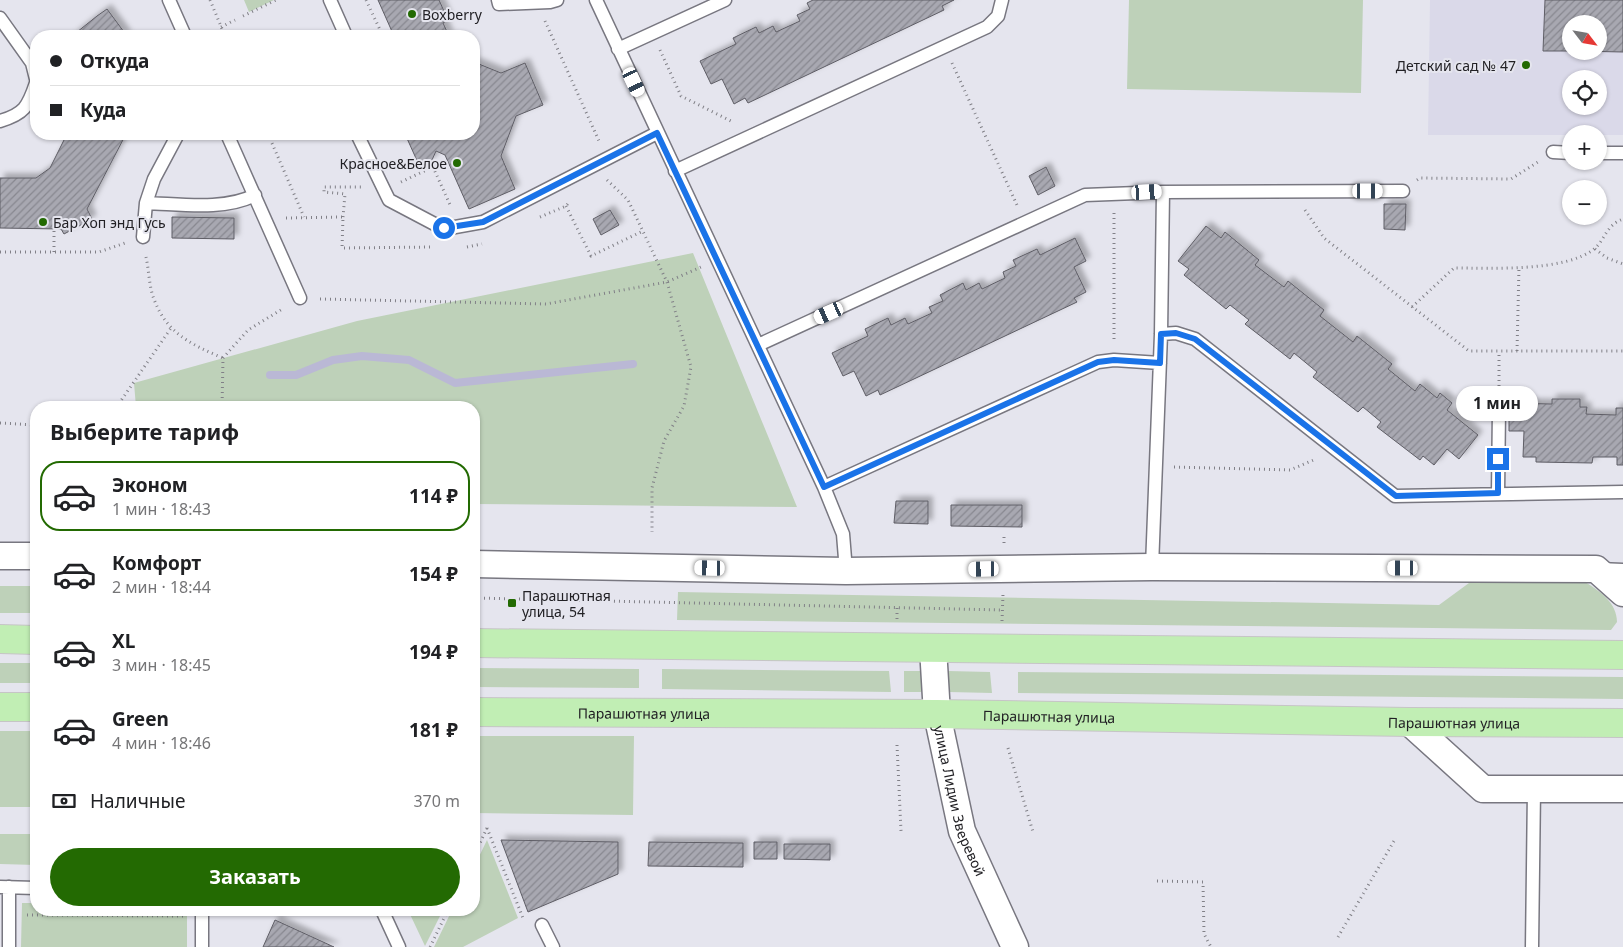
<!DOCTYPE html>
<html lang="ru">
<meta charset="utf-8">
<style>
:root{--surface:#fff;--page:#f6f6f6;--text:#202124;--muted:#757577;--line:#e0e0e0;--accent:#236a02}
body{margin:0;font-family:"Noto Sans",sans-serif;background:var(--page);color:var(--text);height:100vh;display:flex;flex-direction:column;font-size:19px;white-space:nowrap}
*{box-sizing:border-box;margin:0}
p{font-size:16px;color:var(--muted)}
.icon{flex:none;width:28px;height:28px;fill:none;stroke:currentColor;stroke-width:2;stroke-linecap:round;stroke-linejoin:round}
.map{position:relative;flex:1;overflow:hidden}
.sheet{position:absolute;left:30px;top:401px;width:450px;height:515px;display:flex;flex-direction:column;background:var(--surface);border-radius:20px;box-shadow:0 1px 4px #0004}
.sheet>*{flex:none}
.banner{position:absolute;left:30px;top:30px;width:450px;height:110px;border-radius:20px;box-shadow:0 1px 4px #0004;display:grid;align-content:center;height:110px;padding:0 20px;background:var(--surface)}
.needle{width:32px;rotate:121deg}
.controls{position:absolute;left:1562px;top:15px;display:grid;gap:10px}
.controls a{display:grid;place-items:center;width:45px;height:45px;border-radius:50%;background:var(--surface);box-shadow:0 1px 4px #0004;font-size:25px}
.end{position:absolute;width:22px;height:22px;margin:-11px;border:6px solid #1a73e8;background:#fff;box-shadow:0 0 0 2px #fff}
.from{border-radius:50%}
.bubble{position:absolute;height:35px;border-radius:18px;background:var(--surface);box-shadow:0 1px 4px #0004;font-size:16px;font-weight:700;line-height:35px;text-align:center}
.car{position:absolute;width:15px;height:30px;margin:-15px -8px;border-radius:6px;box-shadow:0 0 4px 1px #0007;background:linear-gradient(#fff 24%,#345 0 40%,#fff 0 76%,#345 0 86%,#fff 0)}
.banner b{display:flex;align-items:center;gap:18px;height:48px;font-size:19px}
.banner b+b{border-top:1px solid var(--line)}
.banner i{width:12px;height:12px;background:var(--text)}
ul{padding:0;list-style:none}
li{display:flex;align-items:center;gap:15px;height:70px;margin:0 10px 8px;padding:0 10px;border:2px solid transparent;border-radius:20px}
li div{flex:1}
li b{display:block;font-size:19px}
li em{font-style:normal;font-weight:700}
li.selected{border-color:var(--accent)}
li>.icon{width:45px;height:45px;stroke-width:1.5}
h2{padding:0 20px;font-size:22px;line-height:60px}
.pay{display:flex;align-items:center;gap:12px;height:55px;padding:0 20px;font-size:19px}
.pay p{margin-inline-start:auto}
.primary-button{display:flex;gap:10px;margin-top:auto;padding:10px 20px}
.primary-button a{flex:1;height:58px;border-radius:30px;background:var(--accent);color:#fff;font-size:20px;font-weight:700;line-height:58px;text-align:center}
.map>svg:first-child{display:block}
</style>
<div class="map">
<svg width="1623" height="947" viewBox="0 0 1623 947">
<defs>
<pattern id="building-hatch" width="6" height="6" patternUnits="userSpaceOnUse" patternTransform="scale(1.25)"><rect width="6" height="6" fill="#a8a8b1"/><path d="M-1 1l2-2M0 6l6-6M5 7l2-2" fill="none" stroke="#888890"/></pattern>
<filter id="shadow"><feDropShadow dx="4.5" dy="-4.5" stdDeviation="2.5" flood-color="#0004"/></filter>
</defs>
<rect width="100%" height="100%" fill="#e5e5ee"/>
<path fill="#dad9e9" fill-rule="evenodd" d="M1430,0h193v135h-195zM1571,24h28v27h-28zM1571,79h28v27h-28z"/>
<path fill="#bed1b9" d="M244,0h30l-25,12z
M1129,0h234l-2,93 -234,-4z
M693,253l104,254 -323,-3v-96l-338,-1 -2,-24 223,-62z
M1585,582c15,9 32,21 32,40l-6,8 -934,-10 1,-28 761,13 30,-22z
M0,586h36v27h-36z
M0,663h36v20h-36z
M474,668l165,1v19l-165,-1z
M662,669l227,2 2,21 -229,-3z
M904,671h17v21h-17z
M948,671l42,1 2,21 -43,-1z
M1018,672l605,5v22l-605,-6z
M0,731h36v76h-36z
M474,736h160l-1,79 -159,-2z
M0,834h36v31l-36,-1z
M487,840l31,78 -55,29h-29l18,-37h22v-43z
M22,903h14v7h148l3,6v31h-166z
M408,910h35l-18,36z"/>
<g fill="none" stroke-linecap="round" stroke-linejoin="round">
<path stroke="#bab8d5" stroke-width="8" d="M270,375h26l37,-15 29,-4 47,4 46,23 178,-19"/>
</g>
<path fill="url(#building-hatch)" stroke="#5f5e66" filter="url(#shadow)" d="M378,0h61l9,20 -5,3 6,13h-55z
M813,0h141l-12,6 2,4 -196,93 -3,-5 -11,6 -12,-25 -11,5 -11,-23 36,-17 -3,-6 23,-11 3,6 14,-7 3,6 24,-11 -3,-6 13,-6 -3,-6z
M1545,0h78v52l-47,-1h23v-27h-28v27h-28z
M107,9l20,27h-55l25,-20z
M474,62l27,11 24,-10 18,42 -27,11 -15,40 14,33 -46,20 -24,-54 -9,-4 -4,9 -13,5 -14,-31h69z
M67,134h59l-39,75 5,10 -28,15 -3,-5 -61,-1v-50h36l14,-10z
M1046,167l9,19 -17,9 -9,-19z
M1384,204h22l-1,26 -21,-1z
M610,210l9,15 -18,10 -8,-16z
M172,217l62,1v21l-62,-1z
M1206,226l15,12 4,-6 34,28 -4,5 29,22 4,-6 36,29 -4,6 33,26 4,-6 35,28 -4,5 27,22 5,-7 17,14 3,-5 12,10 -5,7 31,25 -19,24 -12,-10 -13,16 -11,-9 -3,4 -43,-33 4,-5 -18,-15 -5,5 -45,-35 4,-5 -23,-19 -4,6 -45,-35 4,-4 -19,-15 -4,4 -42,-34 5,-6 -11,-8z
M1075,238l11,23 -12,6 12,25 -12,6 3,4 -197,93 -2,-5 -12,6 -12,-25 -11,5 -11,-23 36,-17 -3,-7 23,-11 3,7 14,-7 3,6 24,-11 -3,-6 14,-6 -3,-6 23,-12 3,7 13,-7 3,6 23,-11 -2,-6 13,-6 -3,-6 24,-11 3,6z
M1552,399h28v8h7l-1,7 30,1v-7h7v57h-6v-8h-24l-1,6 -56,-1v-5h-13l1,-26h-15v-28l43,1z
M896,501h32v23l-34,-1z
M951,505h71v22l-71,-1z
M501,840l117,2v32l-90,38z
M649,842l94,1v24l-95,-1z
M754,842h23v17h-23z
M784,844h46v16l-46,-1z
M275,920l59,27h-71z"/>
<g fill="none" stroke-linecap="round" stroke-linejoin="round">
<defs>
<path id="lane" d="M169,0l16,36
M330,0l16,36
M498,0l1,4 51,-2 7,-2
M596,0l228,487 19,47 3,37
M0,18l32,45 4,16
M618,49l107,-49
M0,121c24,-7 28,-14 36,-38
M227,134l73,164
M357,134l32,66 55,29 39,-7 174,-89
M1553,152l18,1
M1599,153h24
M675,171l312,-144 11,-11 4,-16
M146,203c34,1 78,8 109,-8
M143,237l3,-34 8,-24 24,-45
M1161,334l15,-1 19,6 200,157 228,-4
M758,345l327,-150 78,-3 240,-1
M824,487l274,-125 16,-2 46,3
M1498,493l1,-84
M1152,567l9,-233 2,-142
M1599,569l24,1
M0,887l36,1
M382,910l17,37
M542,925l11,22
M9,947v-60
M202,947v-37
M1532,947l2,-158"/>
<g id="street">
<path d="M0,556h36"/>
<path d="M474,564l372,7 306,-4 444,2 27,24"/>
<path id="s1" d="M933,648l4,66 25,117 53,116"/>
<path d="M1409,722l74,67h140"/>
</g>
<g id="primary">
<path d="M0,639l36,1"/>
<path d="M474,643l1149,12"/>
<path d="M0,707h36"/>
<path id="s2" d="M474,712l463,2 472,8 214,1"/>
</g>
</defs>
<use href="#lane" stroke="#787780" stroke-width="15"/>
<use href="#street" stroke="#787780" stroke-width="29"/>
<use href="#primary" stroke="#c6c5c6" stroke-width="30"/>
<path stroke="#818087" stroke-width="3" stroke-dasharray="1 4" stroke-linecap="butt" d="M210,0l15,36
M366,0l17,36
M243,16l33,-16
M545,21l54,120
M221,27l14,-7
M660,50l21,46 52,26
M952,63l65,142
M268,134l36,83
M607,180l21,20 39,82 24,85 -7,39 -20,35 -12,47v44
M1417,180l3,-2 91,1 27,-17
M401,182l32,-15 18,40
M566,206l25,50 52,-25
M1305,210l19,28 145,113h154
M1114,213v129
M343,217l2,-23 -21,-2v-5h37
M540,217l26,-11 4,-5
M286,218l57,-1 -1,31 91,-1
M467,247l15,-3
M1595,249l12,9 16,6
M0,252h99l26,-9
M54,252v-23
M146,257c3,13 3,30 8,42 12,34 38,46 69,59
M320,299l226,5 121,-22 34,-15
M1412,307l42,-39c37,0 111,4 140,-19 11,-9 12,-24 29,-30
M1517,351l2,-84
M1499,391v-40
M116,408l55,-80
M222,408l1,-50 25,-28 36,-22
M0,423l36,2
M1174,467l116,3 26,-11
M1004,543v-9
M474,598l528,12
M897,619v-12
M1002,621l1,-27
M897,745l4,86
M1008,748l25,84
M487,828l36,90
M474,856l13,-28
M1157,881l46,1 1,52 7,13
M27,915l156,1
M1338,937l56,-96
M430,947l18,-37"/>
<use href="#lane" stroke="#fff" stroke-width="12"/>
<use href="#street" stroke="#fff" stroke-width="26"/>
<use href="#primary" stroke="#c1eeb4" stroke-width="28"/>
</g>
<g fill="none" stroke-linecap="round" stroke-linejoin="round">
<path stroke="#1a73e8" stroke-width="6" d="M444,228l39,-6 174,-89 167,354 274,-125 16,-2 46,3 1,-29 15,-1 19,6 201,157 102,-3v-34"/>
</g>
<g fill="#236a02" stroke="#e5e5ee" stroke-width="2">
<circle cx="412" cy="14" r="5"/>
<circle cx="1526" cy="65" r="5"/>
<circle cx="457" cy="163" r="5"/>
<circle cx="43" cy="222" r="5"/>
<rect x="507" y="598" width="10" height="10" rx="2.5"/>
</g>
<g text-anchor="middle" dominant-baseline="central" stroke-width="4" stroke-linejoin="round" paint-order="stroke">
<g font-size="14" fill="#222125" stroke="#e5e5ee" text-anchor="start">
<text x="422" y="14">Boxberry</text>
<text x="1516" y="65" text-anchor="end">Детский сад № 47</text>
<text x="447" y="163" text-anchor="end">Красное&amp;Белое</text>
<text x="53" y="222">Бар Хоп энд Гусь</text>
<text x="522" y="595">Парашютная<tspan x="522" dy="16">улица, 54</tspan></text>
</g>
<g font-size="14" fill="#222125" stroke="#e5e5ee">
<text stroke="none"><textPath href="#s2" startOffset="170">Парашютная улица</textPath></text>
<text stroke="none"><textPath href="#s2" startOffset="575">Парашютная улица</textPath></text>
<text stroke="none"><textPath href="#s2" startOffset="980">Парашютная улица</textPath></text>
<text stroke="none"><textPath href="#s1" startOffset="156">улица Лидии Зверевой</textPath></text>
</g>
</g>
</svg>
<div class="controls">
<a><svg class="needle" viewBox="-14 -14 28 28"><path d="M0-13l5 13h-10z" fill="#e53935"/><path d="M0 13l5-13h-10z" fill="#757577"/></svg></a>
<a><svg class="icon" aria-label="locate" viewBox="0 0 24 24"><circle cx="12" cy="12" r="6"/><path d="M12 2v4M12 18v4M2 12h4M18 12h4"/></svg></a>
<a>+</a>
<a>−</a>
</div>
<i class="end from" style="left:444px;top:228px"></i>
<i class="end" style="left:1498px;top:459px"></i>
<div class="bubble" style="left:1456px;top:386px;width:82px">1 мин</div>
<i class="car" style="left:634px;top:82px;rotate:155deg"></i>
<i class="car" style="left:1368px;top:191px;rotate:90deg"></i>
<i class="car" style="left:1147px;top:192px;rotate:87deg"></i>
<i class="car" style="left:829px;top:313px;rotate:246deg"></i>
<i class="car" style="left:710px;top:568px;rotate:271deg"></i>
<i class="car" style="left:1403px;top:568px;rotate:270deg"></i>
<i class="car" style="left:984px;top:569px;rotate:269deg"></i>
<div class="banner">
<b><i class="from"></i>Откуда</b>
<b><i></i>Куда</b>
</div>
<section class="sheet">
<h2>Выберите тариф</h2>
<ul>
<li class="selected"><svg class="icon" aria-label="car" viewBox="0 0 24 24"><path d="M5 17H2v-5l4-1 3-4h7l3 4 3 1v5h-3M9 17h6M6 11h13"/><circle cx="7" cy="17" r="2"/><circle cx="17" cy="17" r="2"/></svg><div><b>Эконом</b><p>1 мин · 18:43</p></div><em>114 ₽</em></li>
<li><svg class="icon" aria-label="car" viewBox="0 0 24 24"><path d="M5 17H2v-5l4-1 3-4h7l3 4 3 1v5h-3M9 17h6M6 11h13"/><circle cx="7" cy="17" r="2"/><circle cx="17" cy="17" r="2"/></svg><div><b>Комфорт</b><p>2 мин · 18:44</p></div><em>154 ₽</em></li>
<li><svg class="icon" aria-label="car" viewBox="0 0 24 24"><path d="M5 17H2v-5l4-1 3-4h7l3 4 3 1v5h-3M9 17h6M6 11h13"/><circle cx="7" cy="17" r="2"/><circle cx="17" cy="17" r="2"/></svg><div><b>XL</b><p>3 мин · 18:45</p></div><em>194 ₽</em></li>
<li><svg class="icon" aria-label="car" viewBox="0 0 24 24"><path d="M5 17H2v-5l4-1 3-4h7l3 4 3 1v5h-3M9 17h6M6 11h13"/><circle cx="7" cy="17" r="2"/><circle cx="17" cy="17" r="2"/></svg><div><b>Green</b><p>4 мин · 18:46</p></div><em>181 ₽</em></li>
</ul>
<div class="pay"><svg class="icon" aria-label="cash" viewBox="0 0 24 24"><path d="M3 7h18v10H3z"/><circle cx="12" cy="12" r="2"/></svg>Наличные<p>370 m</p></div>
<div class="primary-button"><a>Заказать</a></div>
</section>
</div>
